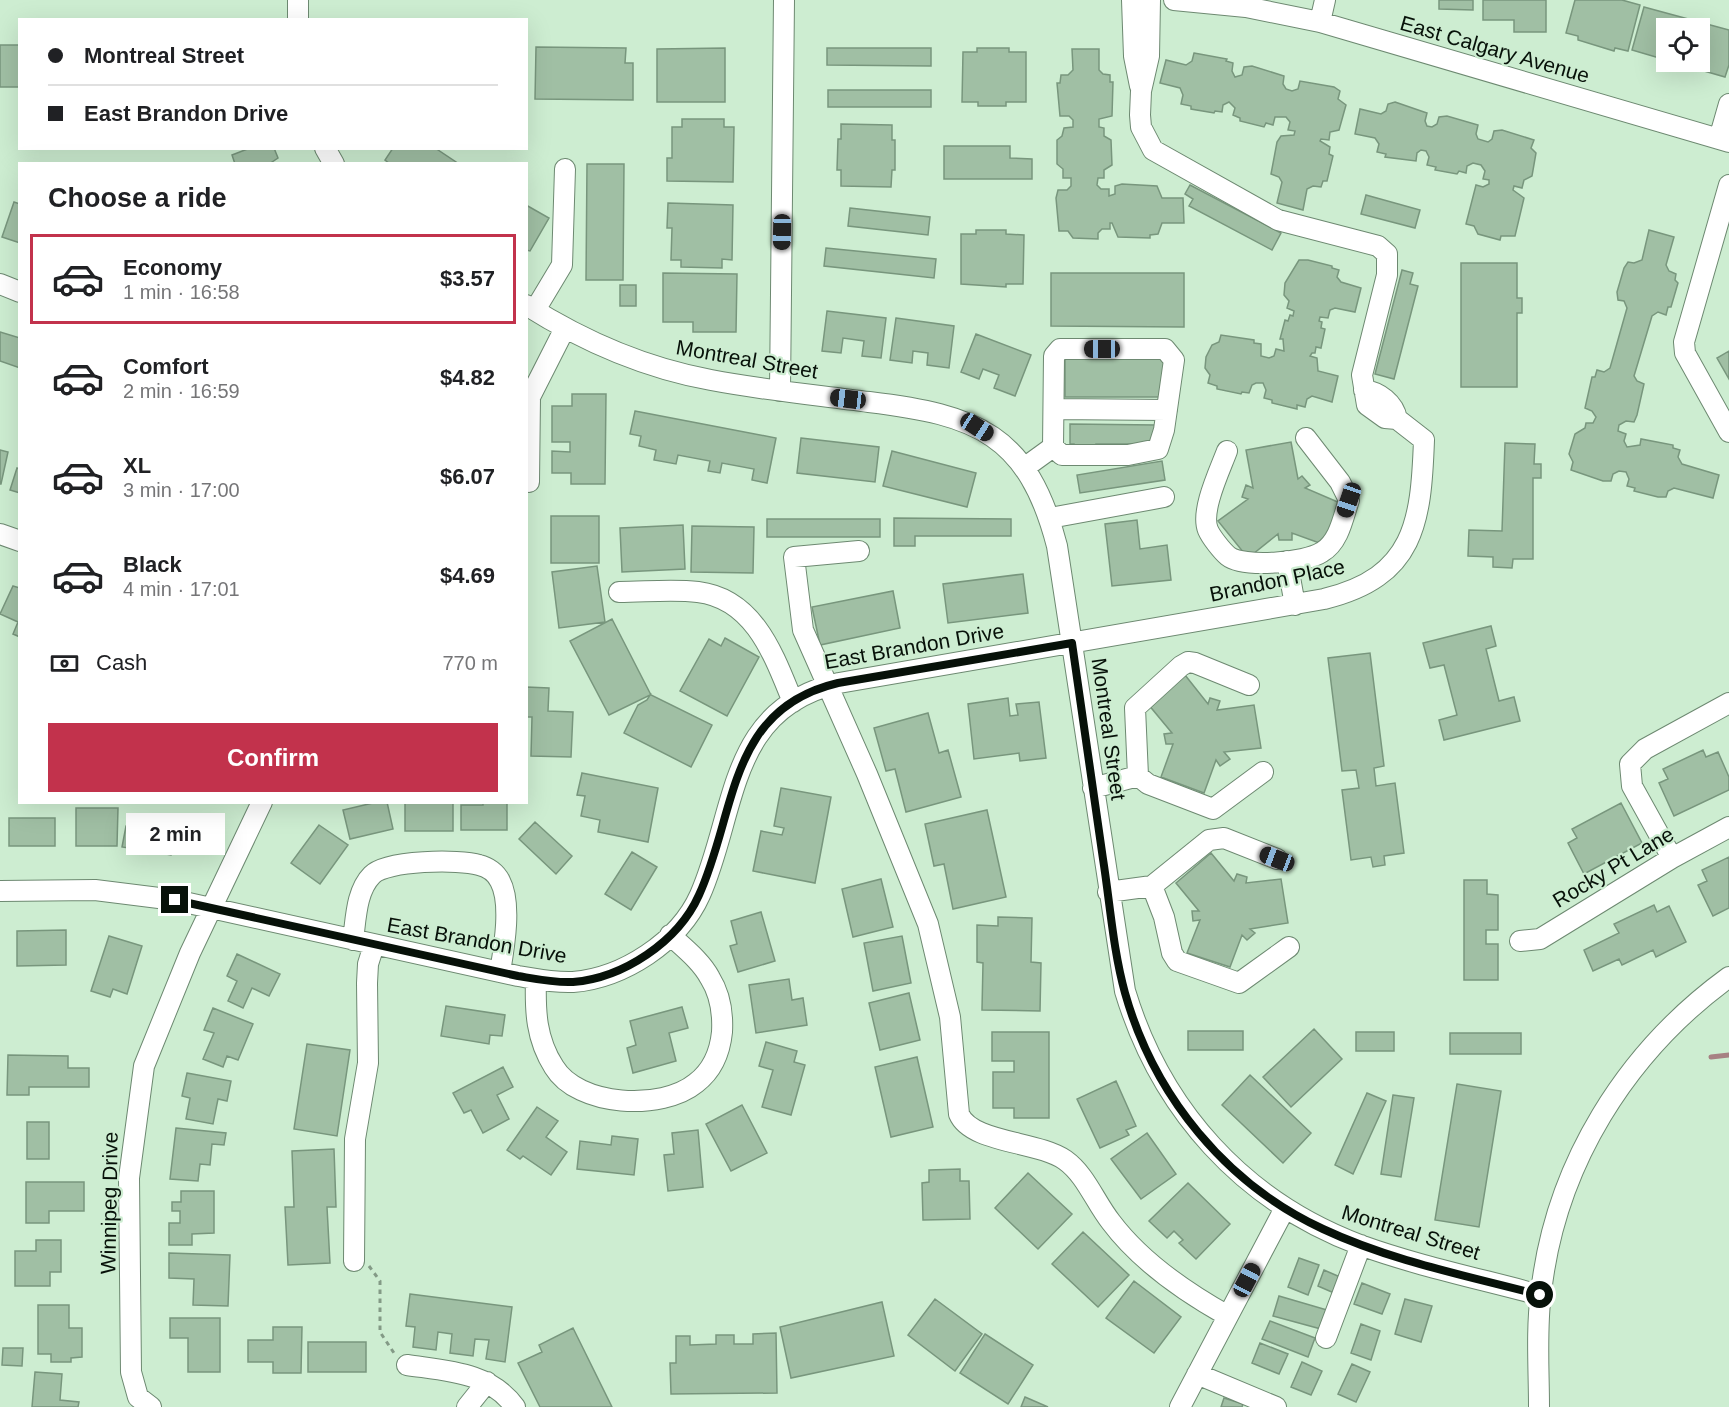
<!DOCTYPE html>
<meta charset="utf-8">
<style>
:root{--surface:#fff;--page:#f6f6f6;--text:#202124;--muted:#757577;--line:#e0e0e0;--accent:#c2324c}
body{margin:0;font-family:Arial,sans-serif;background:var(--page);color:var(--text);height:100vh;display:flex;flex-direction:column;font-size:22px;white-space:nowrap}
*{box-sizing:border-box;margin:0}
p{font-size:20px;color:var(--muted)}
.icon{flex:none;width:33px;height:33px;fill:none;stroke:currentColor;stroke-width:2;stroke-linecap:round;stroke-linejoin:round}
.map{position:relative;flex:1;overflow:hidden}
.panel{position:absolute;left:18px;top:162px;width:510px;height:642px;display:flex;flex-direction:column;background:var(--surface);border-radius:0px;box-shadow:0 6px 24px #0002}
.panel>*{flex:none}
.banner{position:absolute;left:18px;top:18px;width:510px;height:132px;border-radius:0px;box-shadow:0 6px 24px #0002;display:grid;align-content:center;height:132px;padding:0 30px;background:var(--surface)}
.buttons{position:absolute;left:1656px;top:18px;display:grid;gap:12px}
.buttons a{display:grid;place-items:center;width:54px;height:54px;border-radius:0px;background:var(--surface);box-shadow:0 6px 24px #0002;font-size:30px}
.end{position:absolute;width:27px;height:27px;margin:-14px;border:8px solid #071109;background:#fff;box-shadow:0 0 0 3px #fff}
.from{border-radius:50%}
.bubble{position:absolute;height:42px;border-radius:0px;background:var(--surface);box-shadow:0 6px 24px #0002;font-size:20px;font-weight:600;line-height:42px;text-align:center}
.car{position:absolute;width:18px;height:36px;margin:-18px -9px;border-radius:8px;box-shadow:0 0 4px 2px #0007;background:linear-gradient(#222 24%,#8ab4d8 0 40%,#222 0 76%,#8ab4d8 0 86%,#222 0)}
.banner b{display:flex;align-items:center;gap:21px;height:57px;font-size:22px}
.banner b+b{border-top:2px solid var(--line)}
.banner i{width:15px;height:15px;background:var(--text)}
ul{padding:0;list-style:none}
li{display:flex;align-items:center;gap:18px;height:90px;margin:0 12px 9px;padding:0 18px;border:3px solid transparent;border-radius:0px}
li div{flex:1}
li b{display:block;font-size:22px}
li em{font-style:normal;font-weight:600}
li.current{border-color:var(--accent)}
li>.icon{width:54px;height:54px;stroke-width:1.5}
h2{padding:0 30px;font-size:27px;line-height:72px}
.pay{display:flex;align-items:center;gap:15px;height:66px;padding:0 30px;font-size:22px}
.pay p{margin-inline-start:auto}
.primary-button{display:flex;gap:12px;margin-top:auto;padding:12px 30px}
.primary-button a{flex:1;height:69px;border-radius:0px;background:var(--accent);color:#fff;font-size:24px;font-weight:600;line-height:69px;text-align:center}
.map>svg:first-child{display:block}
</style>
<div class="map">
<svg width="1729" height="1407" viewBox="0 0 1729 1407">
<rect width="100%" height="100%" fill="#cdedd1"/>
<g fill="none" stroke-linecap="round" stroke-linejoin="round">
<path stroke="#a78183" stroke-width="5" d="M1711,1057l18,-2"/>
</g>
<path fill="#a0bfa4" stroke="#78967d" stroke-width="1.5" d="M1439,0h34v10l-34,-1z
M1483,0h63v32h-32v-12h-31z
M1575,0h47l18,5 -12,46 -13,-3 -1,3 -36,-11v-4l-12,-3z
M1644,7l85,23v35l-4,12 -52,-15h27v-34h-34v32l-34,-10z
M0,45h20v42h-20z
M536,47l90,1 -1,15h8v37l-98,-1z
M725,48v54h-68v-53z
M827,48h104v18l-104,-1z
M977,48h32v4h17v50h-20v4h-28v-4h-16l1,-50h14z
M1072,49h27v21l4,4 7,1v7h3l-1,34 -13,3v8l5,1v8l7,4 1,25 -8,5v8h-6l-1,7 4,4h8v7l6,-2v-8l7,-2 35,2 5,12h21l1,25h-22l-4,11 -8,1v3l-32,-1 -6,-14h-2v6h-8l-4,4v6l-25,-1 -5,-7h-9l-3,-33 2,-8h9l4,-4v-8h-8v-9l-6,-5v-24l5,-4 2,-8 9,-1v-7l-4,-4h-9l-3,-33h3l1,-8h7l5,-5z
M1194,53l33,6 -1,2 7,2 -1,8 3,6 7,-2 2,-8 8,-1 32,10 -1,8 3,5 6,2 6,-2 2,-8 34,6 6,4 -2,8 8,6 -7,25 -9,2 -1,8 -8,-1 -1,2 10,6 -1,7 4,2 -6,25h-4l-2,6 -8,-1 -6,3 -4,21 -26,-7 5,-21 -3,-5 -8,-3 6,-32 4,-6 13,-1 1,-4 -7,-1 2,-8 -4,-5h-11l-2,8 -7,-2 -2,4 -24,-6v-3l-7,-3 2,-7 -6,-6 -6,3 -1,7 -7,-1 -1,2 -23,-4v-3l-10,-2 2,-9 -3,-7 -20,-5 6,-23 20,5 6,-4z
M828,90h103v17h-103z
M1395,102l32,11 -2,8 2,5 5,1 5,-3 2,-7 8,-1 31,9 -2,9 2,5 10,3 4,-3 2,-8 8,-1 32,10 -3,8 5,5 -4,23 -8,4 -2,8 -8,-2 -1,4 11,8 -9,38h-14l-1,4 -22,-6 -4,-8 -8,-2 10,-39 7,2 6,-3v-4l-6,-1 2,-8 -4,-6 -8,-2 -6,3 -1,7 -7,-2 -2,3 -22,-4 1,-3 -9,-2 2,-8 -3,-6 -5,-1 -4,3 -1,8 -31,-4 1,-3 -9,-2 2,-8 -4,-6 -20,-4 5,-25 21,5 5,-3 2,-7z
M682,119h42v8h10l-1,55 -66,-1v-23h5v-31h10z
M841,124l51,1v15h3v30h-3l-1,17 -50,-1v-16h-4l1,-31h3z
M944,146h66v12l22,1v20h-88z
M250,148h24l4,10 -9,6h-34l-3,-9z
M393,148h42l24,16h-69l-5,-4z
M587,164h37l-1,116h-37z
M1190,185l91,48 -9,17 -83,-44 4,-7 -8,-5z
M1366,195l54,15 -5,18 -54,-14z
M14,202l6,2v39l-18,-6z
M668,203l65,2 -1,55 -10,-1v9l-41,-1v-7h-10l1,-32h-5z
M526,205l23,13 -19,33 -4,-1z
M850,208l80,9 -2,18 -80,-9z
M976,230h30v4l18,1 -1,49h-17v3l-45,-3v-50h15z
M1649,230l25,7 -8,28 3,6 7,3 -1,6 3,3 -7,24h-3l-2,8 -8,-3 -6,4 -18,60 3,5 7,3 -7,31 -3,7 -8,-1 -7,4 -1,6 8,3 -2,7 3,6 13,-2 1,-6 32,6v3l7,2 -2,7 4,7 37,11 -6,23 -39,-10 -6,3 -2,6h-8l-24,-6 1,-3 -8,-2 2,-7 -3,-7 -7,-1 -6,3 -2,7h-8l-32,-11 2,-8 -4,-8 6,-20 10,-6 1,-5h7l3,-6 -4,-6 -7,-3 7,-31h3l2,-7 7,2 6,-4 17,-60 -3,-7 -6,-1 -1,-8 7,-24 4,-6 6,1 8,-3z
M826,248l110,11 -2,19 -110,-12z
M1299,260h9l24,6v2l7,2 -2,7 4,5 20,6 -6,24 -20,-4 -5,2 -2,8 -8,-1 -1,4 3,1 -1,6 4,1 -4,19 -5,-1 -1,6h-3l-2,3 7,2 1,13 20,5 -6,26 -20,-6 -5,3 -2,8 -8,-2v4l-25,-6v-3l-8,-2 2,-8 -3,-7h-7l-4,2 -3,8 -7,-1 -1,2 -24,-5v-3l-9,-3 2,-8 -5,-7 1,-11 6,-12 7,-3 2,-7 33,5v3l7,1v12l8,2 5,-2 2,-7 8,2 -1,-12h-3l5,-19 3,1 2,-6 3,1 1,-5 -7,-3 2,-7 -5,-6 1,-12z
M1461,263h56v35h5v15h-5v74h-56z
M1402,270l11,3 -3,11 8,2 -24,93 -19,-5z
M663,273l74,1 -1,58h-43v-10h-30z
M1051,273h133v54l-133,-1z
M620,285h16v21h-16z
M827,311l59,7 -5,40 -19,-2 2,-15 -21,-3 -2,15 -19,-2z
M896,318l58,8 -5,42 -22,-3 1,-12 -15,-2 -1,12 -22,-3z
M0,332l20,6v30l-20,-7z
M976,334l55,21 -16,41 -21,-8 5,-13 -16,-6 -4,10 -18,-7z
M1729,351v28l-12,-21z
M1065,359h99v38h-99z
M572,394h34l-1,90h-34v-11h-19v-22l18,1v-10h-18v-36h20z
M635,411l141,27 -9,45 -15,-3 2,-11 -32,-6 -2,10 -12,-2 2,-10 -32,-6 -2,9 -22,-4 2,-10 -17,-4 2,-10 -11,-2z
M1070,424l86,1v19h-60v9h-22v-9h-4z
M801,438l78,9 -4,35 -78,-9z
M1291,442l7,37 4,-3 8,9 -5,3 35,15 -15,42 -33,-12v7h-13l-1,-6 -30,24 -30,-37 30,-22 -6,-2 4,-12 7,3 -7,-38z
M1505,443l30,1 -1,20h7v14h-8v81h-20l-1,9 -19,-1v-10l-25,-1 1,-26 33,1z
M0,450l8,2 -7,32h-1z
M892,451l84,22 -9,34 -84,-21z
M1162,461l3,19 -85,13 -3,-18z
M17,468l3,1v24l-10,-3z
M551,516h48v47h-48z
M894,518l117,1v17h-96v10h-21z
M767,519h113v18h-113z
M1137,520l3,29 27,-4 4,35 -59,6 -7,-62z
M683,525l2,44 -63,3 -2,-44z
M692,526l62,1 -1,46 -62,-1z
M597,566l8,56 -46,6 -7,-56z
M1023,574l5,39 -80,10 -5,-39z
M13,586l7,2v49l-7,-3 5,-12 -18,-8z
M893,591l7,37 -80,17 -8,-38z
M612,619l39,76 61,30 -21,42 -67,-34 14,-28 9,-5 3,-5 -41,20 -39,-74z
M1491,626l5,20 -10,3 13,52 15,-4 6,24 -76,19 -5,-20 18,-5 -13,-50 -14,3 -7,-25z
M725,638l34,19 -32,59 -47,-25 29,-52 12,7z
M1370,653l14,113 -10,2 2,18 19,-3 9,70 -20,3 1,9 -12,2 -2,-10 -20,3 -9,-70 17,-2 -3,-18 -14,1 -14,-113z
M1185,675l23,29 2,-6 10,3 -3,9 37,-5 7,43 -37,4 6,7 -10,7 -4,-6 -12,33 -43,-16 12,-33h-7l-2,-10 8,-1 -24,-29z
M526,687l23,1 -1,23 25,1 -2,45 -40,-1 1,-39h-6z
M1008,698l2,18 8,-1 -2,-11 23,-2 7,56 -26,3 -1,-8 -45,6 -6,-55z
M928,713l11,40 9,-3 13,47 -55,15 -11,-43 -9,2 -12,-43z
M1703,750l3,7 12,-5 11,25v13l-55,26 -15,-33 9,-4 -5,-10z
M582,773l76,15 -10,54 -50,-10 2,-12 -19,-4 4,-20 -8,-1z
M781,788l50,9 -16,86 -62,-12 8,-40 21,4 2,-7 -10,-2z
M377,802h10l6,27 -43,10 -7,-29z
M483,802h24v28h-46v-25h22z
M405,803h48v28h-48z
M1621,803l21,40 -58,31 -16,-31 9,-5 -5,-9z
M76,808h42l-1,38h-41z
M987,810l19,87 -53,12 -9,-45 -10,2 -9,-42z
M9,818h46v28h-46z
M147,820l29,4 -5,31 -49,-8 4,-21 19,3z
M535,822l37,34 -16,18 -37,-35z
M319,825l29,20 -28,39 -29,-21z
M632,852l25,15 -26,43 -26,-16z
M1211,853l23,28 3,-7 10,3 -1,6 35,-4 7,44 -38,6 5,4 -8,7 -5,-5 -12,32 -43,-14 13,-33 -7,1 -1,-10h7l-23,-28z
M1729,857v51l-16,8 -15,-31 9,-4 -5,-11z
M881,879l12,48 -40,10 -11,-48z
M1464,880h23v14l11,1v35h-12v14h12v36h-34z
M1654,905l3,7 12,-6 17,36 -30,15 -3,-7 -31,15 -3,-6 -26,12 -9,-21 35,-17 -5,-9z
M761,912l14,49 -37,11 -8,-26 7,-2 -6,-23z
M998,917l34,1 -1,44 10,1 -1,48 -58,-1 1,-47 -6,-1v-37l21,1z
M66,930v35l-49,1v-35z
M109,936l33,10 -15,48 -14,-5 -3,8 -19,-6z
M902,936l9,47 -38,8 -9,-48z
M237,954l43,20 -11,22 -17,-8 -9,20 -15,-7 9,-20 -10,-5z
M789,979l3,21 11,-2 4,27 -51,8 -7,-48z
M909,993l11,47 -40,10 -11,-47z
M446,1006l59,9 -3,21 -12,-1 -1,9 -48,-8z
M682,1007l6,21 -19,5 7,28 -43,12 -6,-25 9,-3 -6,-24z
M213,1008l40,16 -15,36 -11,-4 -4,11 -20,-8 11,-26 -10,-3z
M1314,1029l28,30 -51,48 -28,-30z
M1188,1031h55v19h-55z
M992,1032h57v86h-35v-10h-21v-36h21v-11h-22z
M1356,1032h38v19h-38z
M1450,1033h71v21h-71z
M766,1042l31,9 -3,11 11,3 -14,50 -29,-8 11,-37 -14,-4z
M307,1044l43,6 -13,86 -43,-7z
M8,1055l60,1v12h21v19h-60v8h-22z
M917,1057l16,70 -42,10 -16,-70z
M503,1067l10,20 -16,8 12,24 -26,14 -12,-23 -7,3 -11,-20z
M187,1073l44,8 -4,20 -9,-2 -5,25 -27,-5 4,-21 -8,-2z
M1250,1075l61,58 -28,30 -61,-58z
M1116,1081l20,45 -10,4 3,5 -29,13 -23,-49z
M1457,1084l44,7 -22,136 -44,-7z
M1367,1093l19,8 -33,73 -18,-9z
M1393,1095l21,3 -13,79 -20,-3z
M742,1105l25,48 -36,18 -25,-47z
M537,1107l21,14 -12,16 21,15 -16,23 -28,-19 -3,3 -13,-9z
M27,1122h22v37h-22z
M176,1128l50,5 -2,12 -12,-1 -2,21 -10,-1 -2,17 -28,-2z
M698,1130l5,57 -35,4 -4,-36 10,-1 -2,-21z
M1147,1133l29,41 -35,25 -30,-40z
M612,1136l26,3 -4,36 -57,-6 3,-28 31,4z
M334,1149l2,58h-9l3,56 -42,2 -3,-58h9l-2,-56z
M960,1169v12h9l1,38 -47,1 -1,-37 7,-1v-12z
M1028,1173l44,41 -34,35 -43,-41z
M26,1182h58v29h-35v12h-23z
M1188,1183l42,41 -34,35 -17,-16 4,-3 -9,-9 -7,7 -18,-17z
M181,1191h33v42l-22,1v11h-23v-22h11v-12h-8v-9h9z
M1083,1232l46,43 -31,32 -46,-43z
M36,1240h25v32h-11v14h-35v-35h21z
M169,1253l61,2 -2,51 -35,-1 1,-26 -25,-1z
M1299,1258l20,7 -11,30 -20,-8z
M1324,1270l16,7 -6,16 -16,-7z
M1134,1281l47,36 -27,36 -48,-35z
M1362,1283l28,11 -8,20 -28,-10z
M410,1294l102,13 -7,55 -19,-3 3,-19 -14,-1 -2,17 -23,-3 2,-19 -14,-2 -2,18 -23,-3 2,-20 -9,-1z
M1279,1296l48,14 -6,19 -48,-13z
M935,1299l47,35 -27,37 -47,-36z
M1405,1299l27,7 -11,36 -26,-8z
M882,1302l12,54 -103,22 -11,-51z
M38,1305h31v23h13v29l-11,1v4h-20v-8h-13z
M170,1318h50v54h-32v-34h-18z
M1270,1321l45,17 -7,19 -46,-18z
M1361,1324l19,7 -9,29 -20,-7z
M273,1327h29l-1,46h-28v-11h-25v-22h25z
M573,1328l39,79h-72l-22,-44 24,-11 -3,-7z
M776,1333l1,60 -106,1 -1,-31h6v-27h14v9l26,-1v-9h18v9h19v-10z
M985,1334l48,31 -25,39 -48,-31z
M308,1342h58v30h-58z
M1260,1343l28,11 -9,20 -27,-11z
M3,1348h20l-1,18 -20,-1z
M1302,1362l20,9 -11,24 -20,-8z
M1352,1364l18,8 -14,30 -18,-8z
M35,1372l27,2 -2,26 19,2 -1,5h-46z
M1025,1397l23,10h-27z
M1224,1398l19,6 -1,3h-21z"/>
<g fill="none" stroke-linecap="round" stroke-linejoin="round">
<defs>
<path id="minor" d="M1132,0l2,56 6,30
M1174,0l72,7 74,15 409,120
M298,20v-20
M1320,22l5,-22
M1719,139l10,-35
M325,148l9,16
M1729,185l-45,157 1,11 44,79
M0,284l20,8
M526,305c57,36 119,63 185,75 52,10 106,15 158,22 108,13 159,32 188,144l68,445c36,119 118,210 235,254 58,21 121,34 180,50
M535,310l27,-45 3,-96
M1060,349h105l9,11 -10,70 -6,19 -30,6h-66l-9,-8 1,-91z
M1364,390c15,2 30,13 33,29
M780,391l4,-391
M1054,409l113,1
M1227,451c-7,19 -27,60 -19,79 3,7 14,21 20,26 15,12 77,7 94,-4 17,-10 21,-34 27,-52l-9,-18 -34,-44
M1024,468l29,-21
M529,482l1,-85 35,-69
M1050,518l114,-21
M0,534l20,7
M859,551l-65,6 9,73 64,144 61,150 22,93 9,97c12,29 79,27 106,46 21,15 30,42 46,62 30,40 74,70 117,94
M1287,561l8,44
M619,592c26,0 53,-3 79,0 57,7 76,64 95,110
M1138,776l-3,-68 46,-42 7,-4 7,1 54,22
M1093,788l45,-12 10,8 65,25 50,-37
M1672,858l-40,-72 -2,-22 15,-15 84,-46
M1152,886l12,31 8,36 5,8 62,22 50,-36
M0,891l95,-1 80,10 343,76c18,3 37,7 55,6 50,-4 106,-40 127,-87 37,-83 27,-187 139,-212l485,-84c91,-22 97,-77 100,-159l-27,-21 -12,-1 -18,-13 -5,-30 25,-100v-21l-9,-8 -100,-26 -125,-70 -12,-23 -1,-12 1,-24 8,-35 1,-56
M1108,892l44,-6 57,-46 15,-2 53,21
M353,940c3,-21 3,-49 19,-65 14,-15 88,-16 107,-10 9,2 17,8 21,16 12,22 4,67 0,91
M1520,941l20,-2 132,-81 57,-31
M536,979c-1,32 0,60 18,88 24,40 108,44 142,16 17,-13 24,-31 26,-51 1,-18 -2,-38 -12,-54 -9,-17 -26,-30 -40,-43
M354,1261l1,-122 13,-76 -1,-80 1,-19 6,-19
M1326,1338l35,-93
M407,1365c40,6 83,7 108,42
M1197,1374l79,33
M151,1407l-13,-10 -7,-25 -2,-194 15,-112 46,-113 72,-151
M467,1407l20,-25
M1180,1407l105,-199
M1539,1407c0,-37 -3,-77 2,-114 14,-128 85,-241 188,-316"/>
</defs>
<use href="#minor" stroke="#6d8971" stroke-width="22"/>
<path stroke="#839a86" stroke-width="3" stroke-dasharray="4.5 4.5" stroke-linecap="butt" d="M369,1266l11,15v51l14,21"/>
<use href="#minor" stroke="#fff" stroke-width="20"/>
</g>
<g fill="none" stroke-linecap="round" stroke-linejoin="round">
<path stroke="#071109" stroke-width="8" d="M175,900l343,76c18,3 37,7 55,6 50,-4 105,-40 126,-87 38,-83 28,-186 139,-212l234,-40c10,72 20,144 31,216 7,44 10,91 22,134 29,103 101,191 198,236 68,32 145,47 217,66"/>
</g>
<g text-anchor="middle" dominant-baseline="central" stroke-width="4.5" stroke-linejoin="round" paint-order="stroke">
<g font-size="21" fill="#071109" stroke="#cdedd1">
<text transform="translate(1495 49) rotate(16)">East Calgary Avenue</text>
<text transform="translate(747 359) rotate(10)">Montreal Street</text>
<text transform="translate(1277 580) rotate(-12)">Brandon Place</text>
<text transform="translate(914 646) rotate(-10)">East Brandon Drive</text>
<text transform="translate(1109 729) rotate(82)">Montreal Street</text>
<text transform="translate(1613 867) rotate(-31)">Rocky Pt Lane</text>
<text transform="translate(477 940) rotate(10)">East Brandon Drive</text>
<text transform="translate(109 1203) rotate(-89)">Winnipeg Drive</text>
<text transform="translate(1411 1232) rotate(17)">Montreal Street</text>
</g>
</g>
</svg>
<div class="buttons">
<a><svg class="icon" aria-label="locate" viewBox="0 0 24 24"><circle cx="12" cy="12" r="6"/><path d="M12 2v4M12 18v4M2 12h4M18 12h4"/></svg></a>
</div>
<i class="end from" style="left:1540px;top:1295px"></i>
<i class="end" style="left:175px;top:900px"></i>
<div class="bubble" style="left:126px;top:813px;width:99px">2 min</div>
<i class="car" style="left:782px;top:232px;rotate:181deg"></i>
<i class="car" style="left:1102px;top:349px;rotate:270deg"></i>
<i class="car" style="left:848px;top:399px;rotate:277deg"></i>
<i class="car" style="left:977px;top:427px;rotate:123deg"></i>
<i class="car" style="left:1349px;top:500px;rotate:199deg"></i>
<i class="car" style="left:1277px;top:859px;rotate:291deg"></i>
<i class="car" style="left:1247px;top:1280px;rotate:28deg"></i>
<div class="banner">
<b><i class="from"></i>Montreal Street</b>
<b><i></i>East Brandon Drive</b>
</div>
<section class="panel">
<h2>Choose a ride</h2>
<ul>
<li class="current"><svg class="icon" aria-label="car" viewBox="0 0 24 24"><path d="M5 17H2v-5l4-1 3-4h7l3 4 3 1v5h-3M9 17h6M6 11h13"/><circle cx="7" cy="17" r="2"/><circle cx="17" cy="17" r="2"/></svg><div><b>Economy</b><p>1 min · 16:58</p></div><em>$3.57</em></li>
<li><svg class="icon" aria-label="car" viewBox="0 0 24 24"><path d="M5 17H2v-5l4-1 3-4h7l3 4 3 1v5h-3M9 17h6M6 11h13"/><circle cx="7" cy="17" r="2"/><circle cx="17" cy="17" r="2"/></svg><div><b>Comfort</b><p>2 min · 16:59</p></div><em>$4.82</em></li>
<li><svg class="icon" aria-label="car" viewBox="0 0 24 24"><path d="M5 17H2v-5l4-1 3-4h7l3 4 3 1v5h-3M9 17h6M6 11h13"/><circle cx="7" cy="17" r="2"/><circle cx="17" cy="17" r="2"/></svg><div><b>XL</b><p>3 min · 17:00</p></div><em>$6.07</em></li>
<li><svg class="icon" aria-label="car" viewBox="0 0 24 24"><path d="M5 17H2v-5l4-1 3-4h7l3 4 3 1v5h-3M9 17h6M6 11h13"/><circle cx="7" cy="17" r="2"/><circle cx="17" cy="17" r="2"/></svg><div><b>Black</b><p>4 min · 17:01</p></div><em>$4.69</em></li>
</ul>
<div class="pay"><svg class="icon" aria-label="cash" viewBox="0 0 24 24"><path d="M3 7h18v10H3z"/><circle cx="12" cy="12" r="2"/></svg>Cash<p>770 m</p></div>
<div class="primary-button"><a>Confirm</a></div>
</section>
</div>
